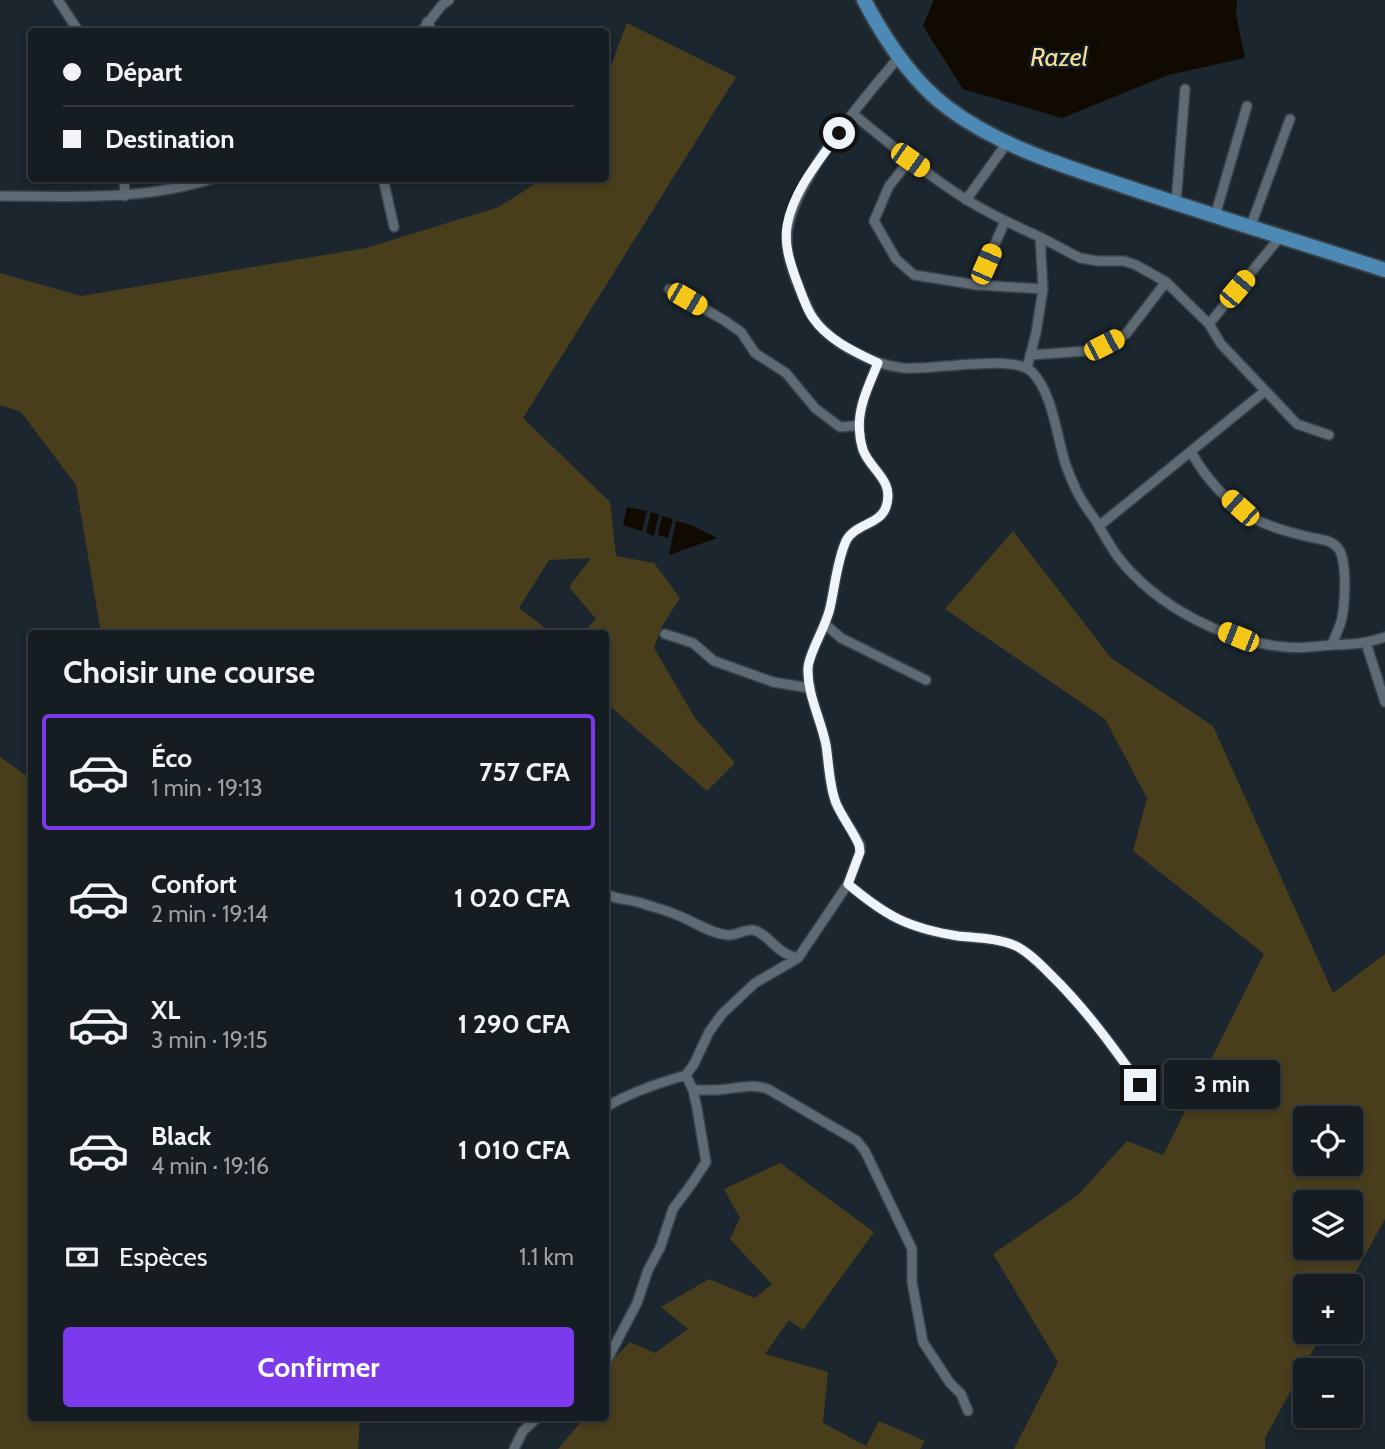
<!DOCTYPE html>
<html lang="fr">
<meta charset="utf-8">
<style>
:root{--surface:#151c22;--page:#1e252a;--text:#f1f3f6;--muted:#9da1a5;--line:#343a40;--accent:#7c3aed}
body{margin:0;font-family:Cabin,sans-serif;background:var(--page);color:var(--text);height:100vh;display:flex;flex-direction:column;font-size:26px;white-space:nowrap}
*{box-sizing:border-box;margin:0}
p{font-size:23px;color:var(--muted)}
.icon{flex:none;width:38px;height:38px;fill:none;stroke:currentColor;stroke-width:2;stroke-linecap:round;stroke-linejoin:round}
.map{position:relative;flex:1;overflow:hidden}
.details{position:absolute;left:28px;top:630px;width:581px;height:791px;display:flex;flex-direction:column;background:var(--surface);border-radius:7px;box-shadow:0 4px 10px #0003,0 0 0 2px var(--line)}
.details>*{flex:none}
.banner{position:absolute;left:28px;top:28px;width:581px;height:154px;border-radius:7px;box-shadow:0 4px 10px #0003,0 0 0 2px var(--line);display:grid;align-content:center;height:154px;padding:0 35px;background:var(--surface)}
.buttons{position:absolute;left:1293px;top:1106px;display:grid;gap:14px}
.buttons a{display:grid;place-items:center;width:70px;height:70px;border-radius:7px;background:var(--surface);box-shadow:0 4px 10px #0003,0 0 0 2px var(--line);font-size:35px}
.end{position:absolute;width:32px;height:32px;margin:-16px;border:9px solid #edf4fa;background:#111;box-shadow:0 0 0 4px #111}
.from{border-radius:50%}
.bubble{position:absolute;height:49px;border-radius:7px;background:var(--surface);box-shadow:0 4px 10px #0003,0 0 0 2px var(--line);font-size:23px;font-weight:700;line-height:49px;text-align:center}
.car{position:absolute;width:21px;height:42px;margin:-21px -10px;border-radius:9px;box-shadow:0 0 5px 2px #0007;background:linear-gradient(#f5c518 24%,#345 0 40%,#f5c518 0 76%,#345 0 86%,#f5c518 0)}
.banner b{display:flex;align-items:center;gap:24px;height:66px;font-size:26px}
.banner b+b{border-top:2px solid var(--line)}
.banner i{width:18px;height:18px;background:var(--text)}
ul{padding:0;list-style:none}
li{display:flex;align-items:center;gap:21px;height:116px;margin:0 14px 10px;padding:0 21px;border:4px solid transparent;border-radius:7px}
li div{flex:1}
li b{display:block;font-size:26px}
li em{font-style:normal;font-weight:700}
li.active{border-color:var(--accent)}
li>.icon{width:63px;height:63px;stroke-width:1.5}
h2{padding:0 35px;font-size:32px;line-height:84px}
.pay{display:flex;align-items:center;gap:18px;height:77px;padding:0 35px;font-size:26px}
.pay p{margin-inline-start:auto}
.primary-button{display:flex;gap:14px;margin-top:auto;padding:14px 35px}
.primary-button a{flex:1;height:80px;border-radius:7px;background:var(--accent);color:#fff;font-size:28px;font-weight:700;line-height:80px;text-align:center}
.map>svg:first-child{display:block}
</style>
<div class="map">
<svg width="1385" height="1449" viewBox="0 0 1385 1449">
<rect width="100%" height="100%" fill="#1c262e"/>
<path fill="#493e1c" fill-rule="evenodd" d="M627,23l109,54 -213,341 87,84 6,54 38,7 26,35 -18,28 -8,22 41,70 40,45 -28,28 -96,-84 -5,1v-74l-24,-1 14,-14 -27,-32 22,-29 -42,2 -30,48 33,25h-451l-25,-148 -55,-73 -21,-7v-132l81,23 285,-48 133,-41 43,-28 64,-1v-99z
M1013,531l98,127 102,68 120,267 52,-39v265l-37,67h-42v46h17l-58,106v11h-251l44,-87 -65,-108 85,-59 49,-54 36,14 101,-201 -131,-103 14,-53 -42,-79 -160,-110zM1306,1118h45v46h-45zM1306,1202h45v46h-45z
M0,757l31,22 1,639h328l-2,31h-358z
M780,1163l94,69 -71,98 -14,-10 -24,34 63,18 -5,51 43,23 13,-25 46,20 -5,8h-362l26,-31h22v-51l24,-25 25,11 33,-24 -27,-22 48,-28 46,19 17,-14 -42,-45 10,-21 -16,-29z"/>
<path fill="#110a00" d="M934,0h303l-1,15 9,43 -77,17 -106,43 -99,-29 -40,-63z
M627,507l20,4 -5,20 -19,-6z
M651,512l8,2 -5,22 -8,-3z
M662,516l11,3 -5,19 -10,-3z
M676,521l15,4 26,13 -48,17z"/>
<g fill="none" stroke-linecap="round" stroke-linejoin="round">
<defs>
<path id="minor" d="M58,0l21,32
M427,22l6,10
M421,32l21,-27 7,-5
M899,57c-33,39 -116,134 -112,186 1,22 12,45 21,65 14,32 61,56 95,60 29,3 111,-15 129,4 19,19 24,58 31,83 2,10 7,21 11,30 5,13 14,25 22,36 7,12 14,25 22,36 38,49 107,85 168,90 16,2 31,-1 47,-2 21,-1 32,-1 52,-8
M853,114c37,30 74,61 114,86 23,14 48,26 73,37
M910,160l-21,26 -15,35 22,38 18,16 63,10 66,4
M124,178l1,18
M383,178l11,49
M0,196c71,0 145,5 214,-18
M966,200l41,-57
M1176,203l9,-114
M1215,216l32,-110
M1250,228l40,-109
M977,285l28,-64
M669,289l53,30 19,13 14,21 31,20 29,35 25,19 13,-1 6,-3
M1209,324l71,-87
M1030,355l56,-4 18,-6 22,-11 40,-52
M1027,368l9,-35 7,-44 -3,-52 40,21 18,3h26l12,4 30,17 43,42 12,20 76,80 32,11
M1191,452c15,27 40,55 68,69 21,10 46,15 69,20 5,2 9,5 12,10 7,15 5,51 2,67 -2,9 -7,18 -10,27
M1099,526l166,-135
M826,625l15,13 85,42
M665,634l28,9 21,18 6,2 53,19 36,6
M1366,643l19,59
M848,884c38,32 61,45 110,52 19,2 40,2 58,10 12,6 23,17 33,27 35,34 63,72 91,112
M606,893c8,7 23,6 35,10 12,4 24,7 36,12 16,6 32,18 50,20 9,1 17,-6 26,-5 14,2 23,24 45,28
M693,1090c7,0 15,0 23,0 19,-1 33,-7 52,-1l89,52 8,10 47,98v33l11,60 27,41 11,11 7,17
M606,1107c25,-15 52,-24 80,-32
M606,1362l31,-59 11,-33 12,-22 13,-39 20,-27 13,-20 -9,-54 -4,-18 -7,-15 8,-11 15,-32 13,-18 33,-31 43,-25 50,-74 12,-32v-7c-7,-14 -18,-28 -24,-42 -7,-18 -7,-39 -10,-58 -5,-26 -19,-51 -18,-77 1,-16 18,-41 22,-60 5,-22 7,-47 16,-67 8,-17 34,-16 40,-34 9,-27 -15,-36 -23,-57 -1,-4 -3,-10 -3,-15 -4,-25 9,-50 18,-72
M514,1449l9,-18 14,-13"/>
<path id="primary" d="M864,0c21,40 48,81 84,108 54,40 117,58 179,79 86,29 172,55 258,83"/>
</defs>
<use href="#minor" stroke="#394148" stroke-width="12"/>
<use href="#primary" stroke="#394148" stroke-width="18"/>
<use href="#minor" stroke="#5e6a74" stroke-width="9"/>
<use href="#primary" stroke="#4c89b5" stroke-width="14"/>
</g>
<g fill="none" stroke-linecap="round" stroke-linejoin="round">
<path stroke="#edf4fa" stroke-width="9" d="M839,133c-20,28 -46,58 -52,93 -3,19 3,36 9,53 5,12 9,28 17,39 15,22 42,34 65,45 -9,22 -22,47 -18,72 0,5 2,11 3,15 8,21 32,30 23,57 -6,18 -32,17 -40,34 -9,20 -11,45 -16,67 -4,19 -21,44 -22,60 -1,27 13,51 18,77 3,19 3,40 10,58 6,14 17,28 23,42l1,7 -12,32c38,32 60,44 110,52 19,2 40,2 58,10 12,6 23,17 33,27 35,34 63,72 91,112"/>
</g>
<g text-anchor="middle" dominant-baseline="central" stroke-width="5" stroke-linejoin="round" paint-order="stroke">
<g font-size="26" font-style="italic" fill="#f8df97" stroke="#121c24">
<text x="1059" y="57">Razel</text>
</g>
</g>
</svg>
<div class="buttons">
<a><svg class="icon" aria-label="locate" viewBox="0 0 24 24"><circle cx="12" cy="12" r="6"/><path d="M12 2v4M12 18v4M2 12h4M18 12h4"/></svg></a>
<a><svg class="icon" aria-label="layers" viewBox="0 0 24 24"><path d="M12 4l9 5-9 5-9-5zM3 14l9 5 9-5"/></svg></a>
<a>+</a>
<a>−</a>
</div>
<i class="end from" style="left:839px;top:133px"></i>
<i class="end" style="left:1140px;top:1085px"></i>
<div class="bubble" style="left:1164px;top:1060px;width:116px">3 min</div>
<i class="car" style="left:910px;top:160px;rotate:125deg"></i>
<i class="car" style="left:986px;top:264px;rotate:24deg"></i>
<i class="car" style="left:1237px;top:289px;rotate:40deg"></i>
<i class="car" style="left:687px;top:299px;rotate:120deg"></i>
<i class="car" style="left:1104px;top:345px;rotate:63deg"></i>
<i class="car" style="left:1240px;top:508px;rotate:312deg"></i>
<i class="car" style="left:1238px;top:637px;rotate:292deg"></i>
<div class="banner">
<b><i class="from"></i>Départ</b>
<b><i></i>Destination</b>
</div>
<section class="details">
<h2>Choisir une course</h2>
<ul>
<li class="active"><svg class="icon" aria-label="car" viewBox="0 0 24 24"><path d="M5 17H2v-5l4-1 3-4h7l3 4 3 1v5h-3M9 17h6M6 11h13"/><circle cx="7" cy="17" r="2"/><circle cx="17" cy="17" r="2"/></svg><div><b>Éco</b><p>1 min · 19:13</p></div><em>757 CFA</em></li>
<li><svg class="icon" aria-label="car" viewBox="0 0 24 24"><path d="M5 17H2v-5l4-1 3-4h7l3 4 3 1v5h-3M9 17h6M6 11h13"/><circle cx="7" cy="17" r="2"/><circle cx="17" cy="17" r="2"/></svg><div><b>Confort</b><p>2 min · 19:14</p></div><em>1 020 CFA</em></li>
<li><svg class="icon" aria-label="car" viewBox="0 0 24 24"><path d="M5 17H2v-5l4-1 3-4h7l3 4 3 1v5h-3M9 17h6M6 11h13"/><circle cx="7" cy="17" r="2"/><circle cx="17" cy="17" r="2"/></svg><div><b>XL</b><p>3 min · 19:15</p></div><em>1 290 CFA</em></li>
<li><svg class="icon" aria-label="car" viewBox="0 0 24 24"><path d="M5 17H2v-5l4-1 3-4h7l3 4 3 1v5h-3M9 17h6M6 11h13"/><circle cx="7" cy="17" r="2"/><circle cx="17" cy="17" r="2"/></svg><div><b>Black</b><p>4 min · 19:16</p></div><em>1 010 CFA</em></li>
</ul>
<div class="pay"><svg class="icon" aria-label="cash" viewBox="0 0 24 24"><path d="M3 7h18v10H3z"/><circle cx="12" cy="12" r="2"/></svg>Espèces<p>1.1 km</p></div>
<div class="primary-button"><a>Confirmer</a></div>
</section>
</div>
